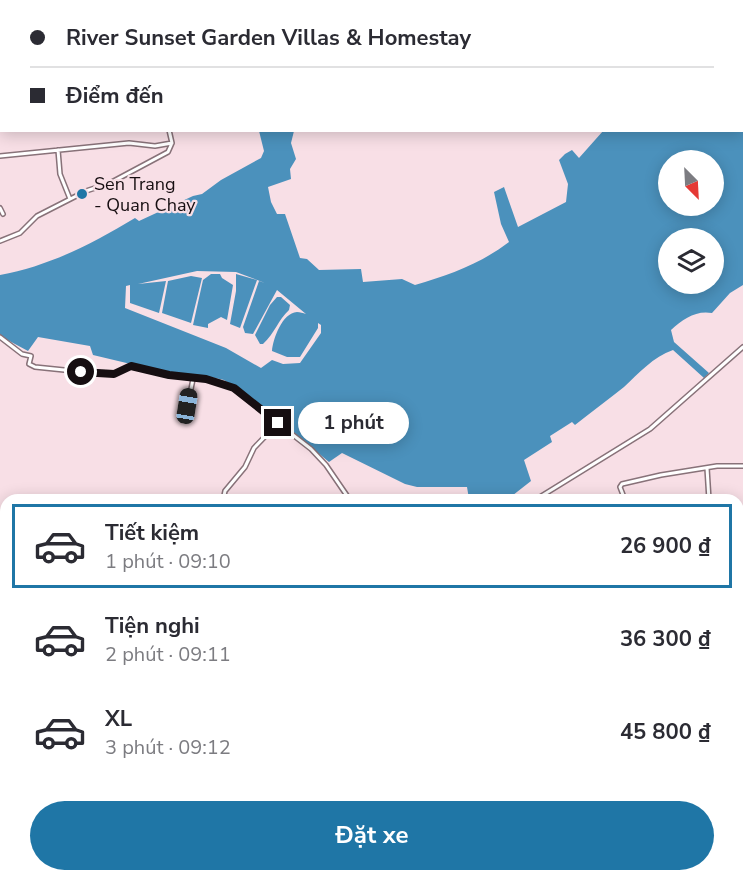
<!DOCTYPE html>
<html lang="vi">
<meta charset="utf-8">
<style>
:root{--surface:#fff;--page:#f7f7f7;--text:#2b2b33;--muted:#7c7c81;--line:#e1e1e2;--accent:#1f76a6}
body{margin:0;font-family:"Nunito Sans",sans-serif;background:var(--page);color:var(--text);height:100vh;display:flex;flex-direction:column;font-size:22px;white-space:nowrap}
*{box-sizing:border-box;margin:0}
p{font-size:20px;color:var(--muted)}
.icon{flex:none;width:33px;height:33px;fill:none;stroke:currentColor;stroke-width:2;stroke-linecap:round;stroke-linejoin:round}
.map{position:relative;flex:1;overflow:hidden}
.sheet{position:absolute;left:0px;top:494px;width:744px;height:388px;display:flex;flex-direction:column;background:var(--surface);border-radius:18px 18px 0 0;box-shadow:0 3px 15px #0003}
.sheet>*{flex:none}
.banner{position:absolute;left:0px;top:0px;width:744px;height:132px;box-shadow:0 3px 15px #0003;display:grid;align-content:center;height:132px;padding:0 30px;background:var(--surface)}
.needle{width:39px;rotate:156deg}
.buttons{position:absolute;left:658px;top:150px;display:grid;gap:12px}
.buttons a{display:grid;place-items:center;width:66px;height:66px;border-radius:50%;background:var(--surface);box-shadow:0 3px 15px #0003;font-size:30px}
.end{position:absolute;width:27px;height:27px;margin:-14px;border:8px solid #160e11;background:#fff;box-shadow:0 0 0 3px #fff}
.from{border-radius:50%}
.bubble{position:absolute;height:42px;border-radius:21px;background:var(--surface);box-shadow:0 3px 15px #0003;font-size:20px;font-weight:700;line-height:42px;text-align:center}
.car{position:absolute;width:18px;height:36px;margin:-18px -9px;border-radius:8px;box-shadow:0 0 4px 2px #0007;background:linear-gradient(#222 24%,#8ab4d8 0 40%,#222 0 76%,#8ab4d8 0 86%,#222 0)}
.banner b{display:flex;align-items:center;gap:21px;height:57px;font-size:22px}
.banner b+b{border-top:2px solid var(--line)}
.banner i{width:15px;height:15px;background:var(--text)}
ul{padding:10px 0 0;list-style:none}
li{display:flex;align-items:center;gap:18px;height:84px;margin:0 12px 9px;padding:0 18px;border:3px solid transparent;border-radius:0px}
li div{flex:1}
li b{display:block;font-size:22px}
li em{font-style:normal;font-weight:700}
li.current{border-color:var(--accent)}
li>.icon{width:54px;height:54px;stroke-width:1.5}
.primary-button{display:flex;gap:12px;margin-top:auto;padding:12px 30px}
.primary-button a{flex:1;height:69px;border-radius:36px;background:var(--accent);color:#fff;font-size:24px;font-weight:700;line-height:69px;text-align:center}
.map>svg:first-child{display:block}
</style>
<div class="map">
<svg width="743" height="881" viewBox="0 0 743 881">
<rect width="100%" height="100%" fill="#f8dfe6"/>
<path fill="#4b91bc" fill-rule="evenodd" d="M743,33v252l-13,8 -18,20c-16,-3 -29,6 -41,17l3,12 35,31 -5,5 -31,-28c-20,7 -34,23 -49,37 -16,13 -33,25 -49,38l-3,-3 -22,14 2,6 -28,18 7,21 -23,18h-39l-2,-12h-50l-12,-3 -63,-31 -13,9 -52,-43 -53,-39 -14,-3 -29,-1 -88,-21 -3,-9 -52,-9 -10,14 -28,-15v-61c49,-9 92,-31 135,-57l4,3 54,-25 9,-2 19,-14 40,-22 3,-7 -5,-20h35l-3,12 5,16 -6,10 1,10 -23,8 3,15 6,12h8l15,44 7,1 12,11 42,-1 2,13 39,-3 13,6c34,-10 65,-21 94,-43l-8,-18 -7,-32 10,-5 14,40 48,-25 2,-18 -9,-24 6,-6 7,-4 7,8 24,-27 139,-1zM669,160h45v46h-45zM669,238h45v46h-45zM197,271l39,1 29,11 -6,-2 -16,46 2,6 8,1 24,-44 29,24c-3,-1 -6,-2 -9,-2 -15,1 -24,27 -25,39l15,6h13l18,-29v-5l3,2v8l-21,30 -17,1 -11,-4 -11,8 -35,-20 -101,-40 1,-22 4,-1v18l29,10 7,-32 -28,3z
M211,274h9l2,4 11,7 -6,35 -6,-3 -13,7v4l-15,-3 10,-45z
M236,274l21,6 -17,48 -10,-4 6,-33z
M191,276l11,2 -11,45 -29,-10 6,-32z
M277,297h4l9,8 -1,5c-11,10 -14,23 -26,34h-3l-5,-9 15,-30z"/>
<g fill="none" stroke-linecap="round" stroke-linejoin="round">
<defs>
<path id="minor" d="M586,0l1,2
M58,150l2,24 10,25
M0,156l129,-13 26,3 17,-3
M0,208l3,6
M0,241l20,-8 17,-17 49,-25 24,-8 58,-31 4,-9 -3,-13
M0,337l22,17 9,2 -2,8 6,3 68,7h11l17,-8 38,9 37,4 19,5 9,5 77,60 15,16 24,35
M186,414l7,-35
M707,468l2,32
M223,500l2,-9 20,-24 9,-19 24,-25
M535,500l115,-71 93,-82
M625,500l-5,-13 2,-3 39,-9 56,-9h26
M738,517l5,-6
M0,870l6,-1
M36,876l1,5
M150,876l1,5
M193,876v5
M209,876v5
M300,876l1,5
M441,876h13
M291,881l1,-5
M341,881l1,-5"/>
<path id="tertiary" d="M366,2l4,-2
M0,83h2"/>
<path id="secondary" d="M0,740h6
M0,747h6
M459,876l9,5
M473,876l18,5"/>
</defs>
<use href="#minor" stroke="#887279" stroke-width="6"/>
<use href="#tertiary" stroke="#887279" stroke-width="7"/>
<use href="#secondary" stroke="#887279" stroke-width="8"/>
<use href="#minor" stroke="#fff" stroke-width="3"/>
<use href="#tertiary" stroke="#fff" stroke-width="4"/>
<use href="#secondary" stroke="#d2e7f4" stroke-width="4.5"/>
</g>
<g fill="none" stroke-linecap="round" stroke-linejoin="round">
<path stroke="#160e11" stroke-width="8" d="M81,372l33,2 17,-8 38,9 37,4 28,9 44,35"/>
</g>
<circle fill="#1f76a6" stroke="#f8dfe6" stroke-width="2" cx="82" cy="194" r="6"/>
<g text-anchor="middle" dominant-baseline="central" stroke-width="4.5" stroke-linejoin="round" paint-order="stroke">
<g font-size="18" fill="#160e11" stroke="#f8dfe6" text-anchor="start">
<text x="94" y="184">Sen Trang<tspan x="94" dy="21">- Quan Chay</tspan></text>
</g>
</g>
</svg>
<div class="buttons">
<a><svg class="needle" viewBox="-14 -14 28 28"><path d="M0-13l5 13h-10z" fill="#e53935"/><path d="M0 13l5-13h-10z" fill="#7c7c81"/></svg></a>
<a><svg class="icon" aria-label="layers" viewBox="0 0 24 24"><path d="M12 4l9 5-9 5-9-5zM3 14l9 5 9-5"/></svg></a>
</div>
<i class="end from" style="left:81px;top:372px"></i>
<i class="end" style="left:278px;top:423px"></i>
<div class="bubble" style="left:298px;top:402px;width:111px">1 phút</div>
<i class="car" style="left:187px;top:406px;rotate:9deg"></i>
<div class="banner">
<b><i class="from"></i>River Sunset Garden Villas &amp; Homestay</b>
<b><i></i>Điểm đến</b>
</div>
<section class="sheet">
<ul>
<li class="current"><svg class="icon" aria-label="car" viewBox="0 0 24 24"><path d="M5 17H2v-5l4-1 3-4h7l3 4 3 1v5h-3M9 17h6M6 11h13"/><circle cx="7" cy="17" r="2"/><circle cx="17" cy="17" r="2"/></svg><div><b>Tiết kiệm</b><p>1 phút · 09:10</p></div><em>26 900 ₫</em></li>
<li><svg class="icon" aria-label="car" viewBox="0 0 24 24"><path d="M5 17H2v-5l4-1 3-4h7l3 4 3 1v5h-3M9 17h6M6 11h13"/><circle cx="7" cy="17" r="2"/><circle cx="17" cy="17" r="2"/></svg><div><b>Tiện nghi</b><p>2 phút · 09:11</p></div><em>36 300 ₫</em></li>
<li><svg class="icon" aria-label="car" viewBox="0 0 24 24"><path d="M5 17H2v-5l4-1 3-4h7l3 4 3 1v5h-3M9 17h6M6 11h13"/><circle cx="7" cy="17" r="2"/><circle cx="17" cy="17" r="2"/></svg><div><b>XL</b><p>3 phút · 09:12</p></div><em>45 800 ₫</em></li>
</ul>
<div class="primary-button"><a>Đặt xe</a></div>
</section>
</div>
